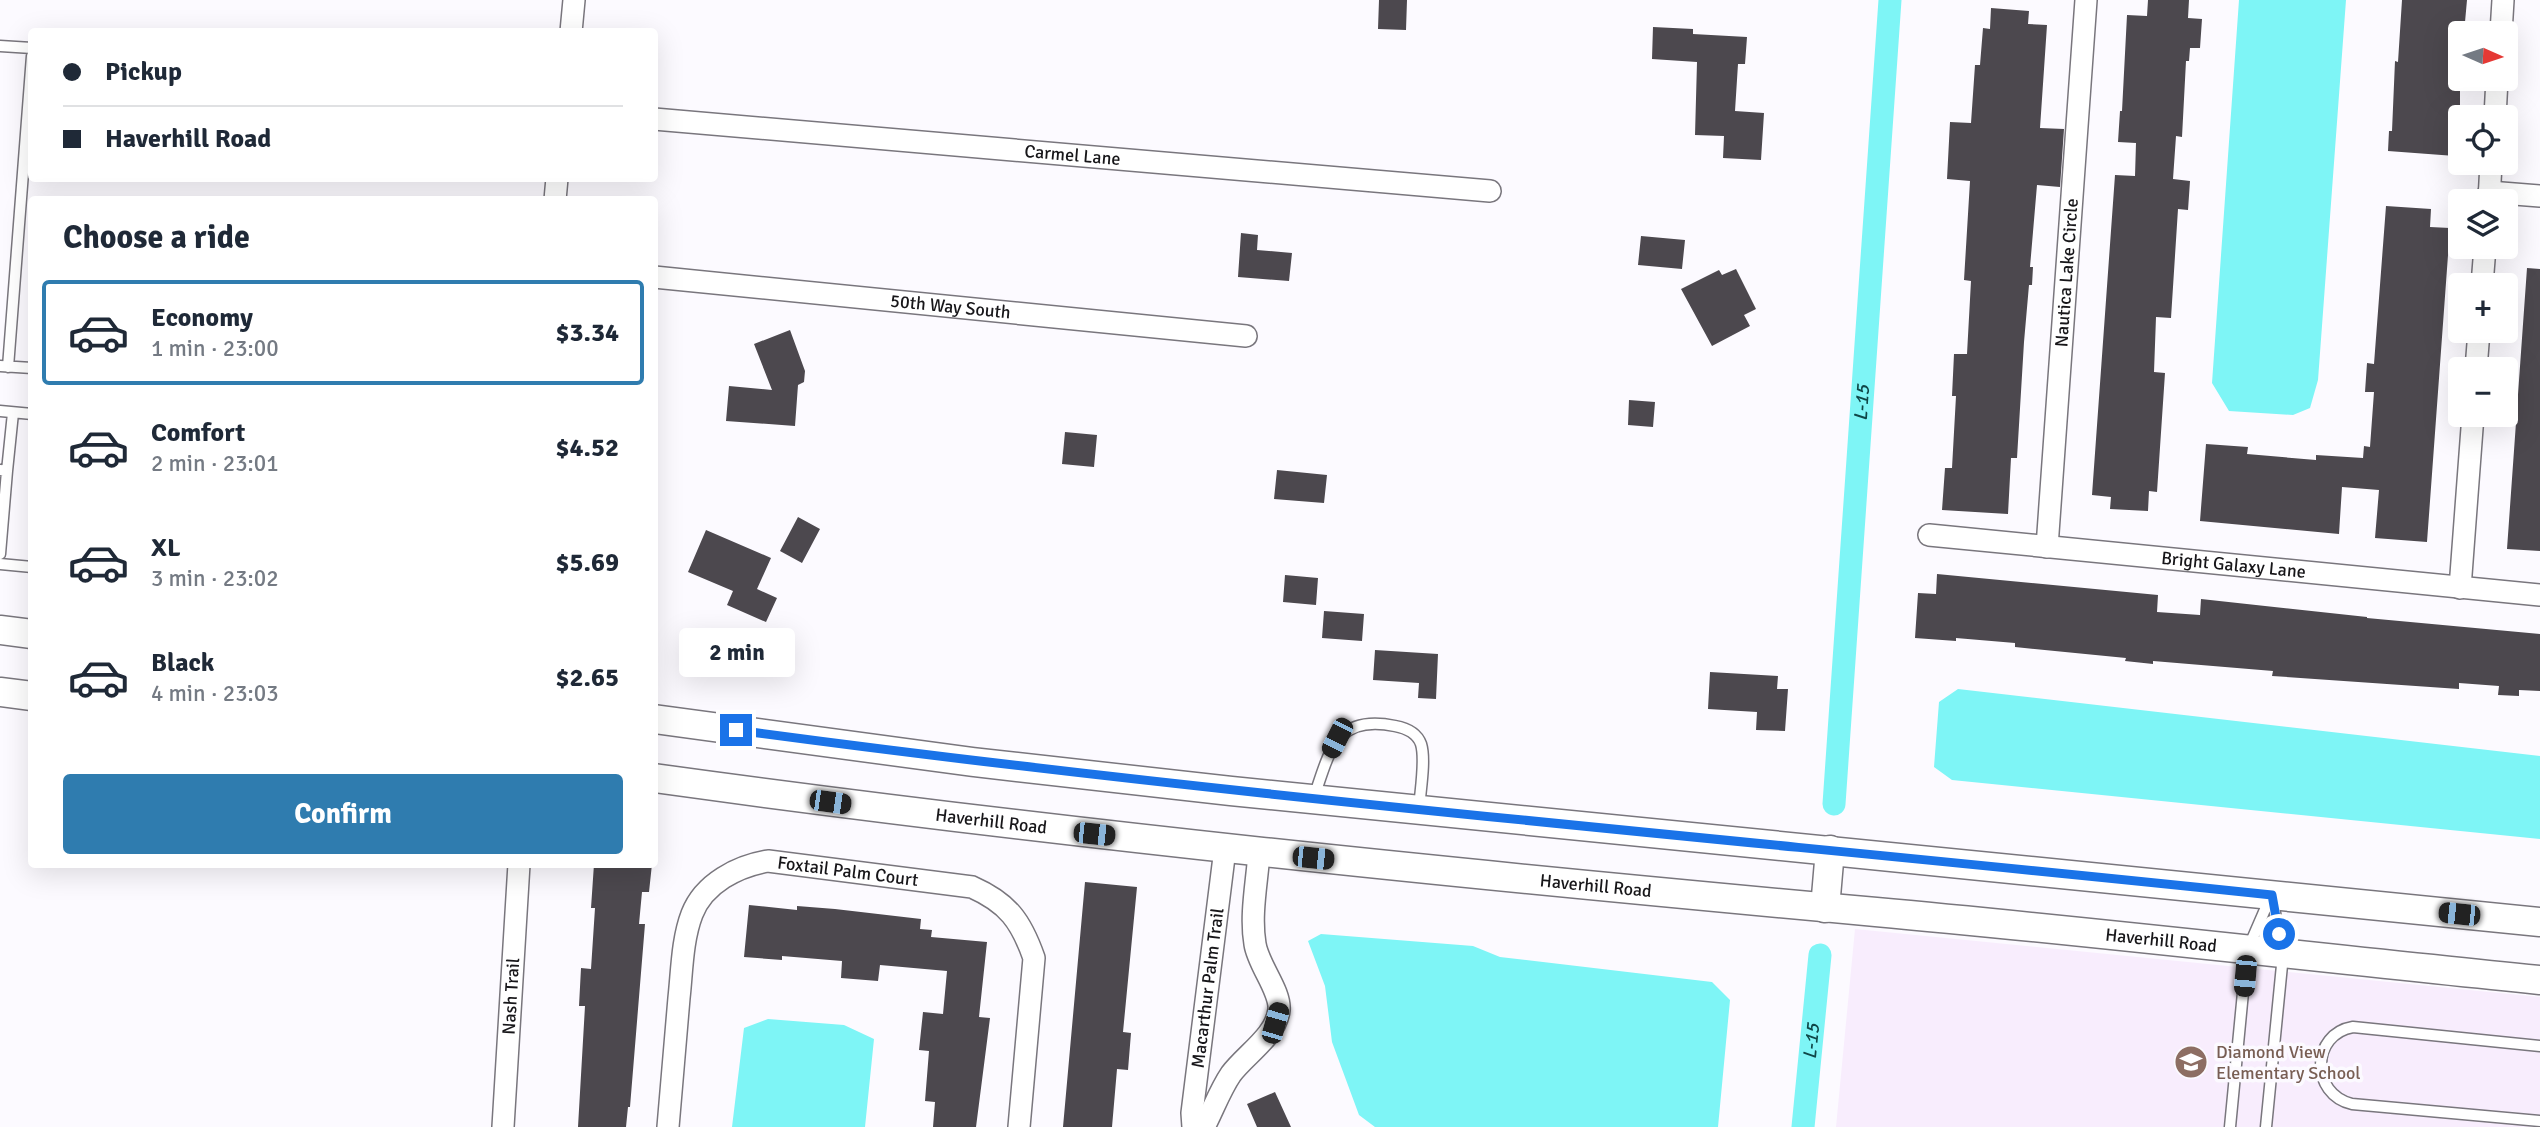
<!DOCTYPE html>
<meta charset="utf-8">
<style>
:root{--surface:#fff;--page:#f2f2f3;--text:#1f2937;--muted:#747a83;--line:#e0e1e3;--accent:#2f7caf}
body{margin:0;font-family:Signika,sans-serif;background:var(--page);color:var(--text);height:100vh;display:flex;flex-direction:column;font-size:26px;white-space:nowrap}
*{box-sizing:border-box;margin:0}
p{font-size:23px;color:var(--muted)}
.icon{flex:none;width:38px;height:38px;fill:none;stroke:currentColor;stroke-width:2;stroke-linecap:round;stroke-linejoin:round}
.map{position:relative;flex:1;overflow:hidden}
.side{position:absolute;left:28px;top:196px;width:630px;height:672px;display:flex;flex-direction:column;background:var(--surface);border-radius:7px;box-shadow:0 7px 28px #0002}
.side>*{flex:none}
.banner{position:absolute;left:28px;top:28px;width:630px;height:154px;border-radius:7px;box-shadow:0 7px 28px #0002;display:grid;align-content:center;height:154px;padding:0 35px;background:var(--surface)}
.needle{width:46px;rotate:93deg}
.buttons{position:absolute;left:2448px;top:21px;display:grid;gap:14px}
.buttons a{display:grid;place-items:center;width:70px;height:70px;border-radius:7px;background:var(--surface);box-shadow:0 7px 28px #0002;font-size:35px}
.end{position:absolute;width:32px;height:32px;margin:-16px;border:9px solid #1a73e8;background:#fff;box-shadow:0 0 0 4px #fff}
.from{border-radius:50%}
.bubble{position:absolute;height:49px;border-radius:7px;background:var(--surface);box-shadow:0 7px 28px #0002;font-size:23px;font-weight:700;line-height:49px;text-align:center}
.car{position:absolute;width:21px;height:42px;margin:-21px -10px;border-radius:9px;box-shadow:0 0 5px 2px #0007;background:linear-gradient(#222 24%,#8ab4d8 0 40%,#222 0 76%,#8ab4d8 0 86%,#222 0)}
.banner b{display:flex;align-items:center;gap:24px;height:66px;font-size:26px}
.banner b+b{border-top:2px solid var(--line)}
.banner i{width:18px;height:18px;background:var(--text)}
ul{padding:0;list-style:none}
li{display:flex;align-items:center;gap:21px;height:105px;margin:0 14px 10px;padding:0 21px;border:4px solid transparent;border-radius:7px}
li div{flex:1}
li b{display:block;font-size:26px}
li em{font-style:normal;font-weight:700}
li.selected{border-color:var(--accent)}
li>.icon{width:63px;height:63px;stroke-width:1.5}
h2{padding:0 35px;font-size:32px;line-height:84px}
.cta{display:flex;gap:14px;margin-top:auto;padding:14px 35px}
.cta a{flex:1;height:80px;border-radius:7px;background:var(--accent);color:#fff;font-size:28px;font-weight:700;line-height:80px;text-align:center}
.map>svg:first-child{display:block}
</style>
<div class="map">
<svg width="2540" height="1127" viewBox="0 0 2540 1127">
<rect width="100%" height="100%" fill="#fcfaff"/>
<path fill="#f8edfd" d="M1855,929l685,68v130h-704z"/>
<path fill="#7ef5f6" d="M2239,0h107l-28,380 -8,28 -17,7 -64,-4 -17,-28z
M1958,689l582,67v83l-588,-59 -18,-13 5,-65z
M1321,934l152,12 27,11 212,25 18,18 -12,127h-343l-16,-12 -27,-73 -7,-56 -17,-45z
M768,1019l76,6 30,14 -9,88h-133l12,-99z"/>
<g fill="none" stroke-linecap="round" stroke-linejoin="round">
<g stroke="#7ef5f6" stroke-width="23">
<path id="s1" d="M1834,804l56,-804"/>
<path id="s2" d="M1803,1127l17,-172"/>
</g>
</g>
<path fill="#4c484e" d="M1379,0h28l-1,30 -28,-1z
M2148,0h41l-1,18 14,1 -2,29h-10l-1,13h-3l-4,76 -6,-1 -3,43 17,2 -2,29 -10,-1 -7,109 -15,-1 -2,55 11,1 -8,119 -8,-1 -1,20 -38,-2 1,-12 -19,-2 23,-320 20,1 1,-33 -18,-1 2,-31h2l5,-96 20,1z
M2402,0h65l-3,33h-4v74l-5,49 -67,-5 1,-20h3l3,-70 3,1z
M1991,8l38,3 -1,13 19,1 -7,103 24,1 -4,58 -23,-2 -7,82h3l-1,18h-3l-5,57 -7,116h-6l-3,56 -66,-4 3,-42h7l4,-72h-4l2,-42h13l4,-73 -7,-1 6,-99 -23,-2 3,-57 21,1 4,-58h5l3,-37 7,1z
M1653,27l40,2v5l54,3 -2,27h-7l-3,47 29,2 -3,47 -38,-2 1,-22 -29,-1 2,-73 -45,-3z
M2386,206l45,3 -1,18 20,1 -23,314 -52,-4 4,-48 -37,-3 -3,47 -139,-13 6,-77 42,3 -1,7 69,6v-5l47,3 1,-12 6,1 4,-55h-9l2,-29 7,1z
M1241,233l17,2 -1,15 35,3 -3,28 -51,-4z
M1641,236l44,4 -3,29 -44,-4z
M2527,268l13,1v282l-33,-2z
M1736,269l20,40 -12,6 6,11 -38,20 -31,-57 38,-19 3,5z
M790,330l15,41 -1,11 -6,3 -3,41 -69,-5 3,-35 43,4 -18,-46z
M1629,400l26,2 -2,25 -25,-2z
M1065,432l32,3 -3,32 -32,-3z
M1277,470l50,5 -3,28 -50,-4z
M798,517l22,12 -18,34 -22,-12z
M706,530l65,28 -14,31 20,9 -11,24 -39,-17 6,-14 -45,-19z
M1937,574l221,21 -1,17 43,3 1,-16 166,18v1l173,16v57l-21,-1v6l-21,-1 1,-9 -40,-3v6l-187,-13 1,-5 -120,-10v3l-28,-3 1,-3 -111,-11v-4l-59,-5v3l-41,-3 3,-45 18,1z
M1285,575l33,3 -2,27 -33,-3z
M1324,611l40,3 -2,27 -40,-3z
M1375,650l63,4 -2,45 -18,-1 1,-15 -46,-3z
M1710,672l68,4 -1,13h11l-3,42 -29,-1 1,-18 -49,-3z
M594,864h58l-3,28h-7l-3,32h6l-15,183h-2l-2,20h-48l7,-121h-6l2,-38 10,1 4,-61h-4z
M1085,882l52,5 -14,145 8,1 -3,37 -11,-1 -5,58h-49z
M749,905l48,5v-4l38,3 86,10 -1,10 12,1 -1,7 56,5 -8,75 11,1 -14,109h-43l2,-25 -10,-1 4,-50 -10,-1 4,-38 20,2 4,-43 -67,-6 -2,16 -37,-3 1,-17 -60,-5v4l-38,-3z
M1275,1092l16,35h-34l-10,-23z"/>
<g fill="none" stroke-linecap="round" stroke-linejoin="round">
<defs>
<path id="service" d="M0,46l32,2
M0,366l32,2
M8,367l24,-311
M0,411l32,3
M0,470l7,1 -7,83
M7,471l6,-58
M0,564l32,3
M1314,797c16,-47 22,-83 81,-71 11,2 22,7 26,18 5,16 -1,48 -2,65
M2540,1046l-187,-19c-42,7 -43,67 -1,77l188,17
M2230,1127l17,-176 23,-53
M2266,1127l17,-172 -11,-58"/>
<g id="minor">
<path d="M571,32l3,-32"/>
<path d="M2501,33l2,-33"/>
<path d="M2495,117l2,-38"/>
<path id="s3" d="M654,119l836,72"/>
<path d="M2489,192l51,4"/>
<path d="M555,200l2,-22"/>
<path d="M2489,201l2,-38"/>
<path id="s4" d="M654,277l592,59"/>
<path d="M2482,285l3,-38"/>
<path d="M2476,369l3,-38"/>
<path id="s5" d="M1929,535l611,60"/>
<path id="s6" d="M2047,547l39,-547"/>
<path d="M2460,588l13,-173"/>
<path id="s7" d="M503,1127l16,-263"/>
<path id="s8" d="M668,1127c4,-43 7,-86 11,-129 3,-27 3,-58 13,-84 12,-31 46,-48 76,-53l204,26c36,16 49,34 62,71l-15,169"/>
<path id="s9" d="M1193,1127l-1,-14 33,-264"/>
<path d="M1204,1127c9,-17 16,-37 27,-53 15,-20 45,-38 48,-64 2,-19 -21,-45 -24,-66 -5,-29 2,-62 4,-91"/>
</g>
<g id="tertiary">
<path d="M0,630l32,4"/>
<path d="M0,692l32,4"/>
<path d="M654,719l319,43 258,29 1309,131"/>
<path id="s10" d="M654,778c407,56 814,97 1222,134 222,20 443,46 664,68"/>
<path d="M1825,908l5,-58"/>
</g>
</defs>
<use href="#service" stroke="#79767d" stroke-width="13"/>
<use href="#minor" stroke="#79767d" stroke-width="24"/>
<use href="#tertiary" stroke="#79767d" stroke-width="31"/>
<use href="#service" stroke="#fff" stroke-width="10"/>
<use href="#minor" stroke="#fff" stroke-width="21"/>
<use href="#tertiary" stroke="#fff" stroke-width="28"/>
</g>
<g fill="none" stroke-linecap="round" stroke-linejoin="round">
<path stroke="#1a73e8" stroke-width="9" d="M736,730c510,69 1024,111 1536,165l7,39"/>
</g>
<defs>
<symbol id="school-disc" viewBox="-11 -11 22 22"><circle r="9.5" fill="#8d6e63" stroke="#fcfaff"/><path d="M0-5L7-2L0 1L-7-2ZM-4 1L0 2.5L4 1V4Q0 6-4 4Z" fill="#fff"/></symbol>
</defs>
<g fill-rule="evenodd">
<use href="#school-disc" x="2172" y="1043" width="38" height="38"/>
</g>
<g text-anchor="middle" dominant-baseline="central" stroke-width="7" stroke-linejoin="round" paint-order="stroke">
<g font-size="18" fill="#171619" stroke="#fcfaff">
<text stroke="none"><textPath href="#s3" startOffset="420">Carmel Lane</textPath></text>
<text stroke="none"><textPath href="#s6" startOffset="275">Nautica Lake Circle</textPath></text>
<text stroke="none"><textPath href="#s4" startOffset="298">50th Way South</textPath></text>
<text stroke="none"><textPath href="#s5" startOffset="306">Bright Galaxy Lane</textPath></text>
<text stroke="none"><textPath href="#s10" startOffset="340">Haverhill Road</textPath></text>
<text stroke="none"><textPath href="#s8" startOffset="392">Foxtail Palm Court</textPath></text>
<text stroke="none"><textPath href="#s10" startOffset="948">Haverhill Road</textPath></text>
<text stroke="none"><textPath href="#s10" startOffset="1516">Haverhill Road</textPath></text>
<text stroke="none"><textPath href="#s9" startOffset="140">Macarthur Palm Trail</textPath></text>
<text stroke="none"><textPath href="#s7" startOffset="131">Nash Trail</textPath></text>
</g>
<g font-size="18" fill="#785e54" stroke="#fcfaff" text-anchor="start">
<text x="2216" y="1052">Diamond View<tspan x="2216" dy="21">Elementary School</tspan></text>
</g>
<g font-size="19" font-style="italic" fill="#104748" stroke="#fcfaff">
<text stroke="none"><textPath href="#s1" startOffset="402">L-15</textPath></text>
<text stroke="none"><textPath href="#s2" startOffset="86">L-15</textPath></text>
</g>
</g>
</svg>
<div class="buttons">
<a><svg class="needle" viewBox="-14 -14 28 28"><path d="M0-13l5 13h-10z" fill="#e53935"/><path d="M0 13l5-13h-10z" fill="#747a83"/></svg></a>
<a><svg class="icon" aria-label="locate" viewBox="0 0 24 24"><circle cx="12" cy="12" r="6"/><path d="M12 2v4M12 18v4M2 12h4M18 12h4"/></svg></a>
<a><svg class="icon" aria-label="layers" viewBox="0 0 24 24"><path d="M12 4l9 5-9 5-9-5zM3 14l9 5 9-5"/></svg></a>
<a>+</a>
<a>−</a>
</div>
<i class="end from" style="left:2279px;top:934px"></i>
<i class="end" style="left:736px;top:730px"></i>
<div class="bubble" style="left:679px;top:628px;width:116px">2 min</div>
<i class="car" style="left:1337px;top:738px;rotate:207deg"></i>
<i class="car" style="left:830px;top:802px;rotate:98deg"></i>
<i class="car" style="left:1094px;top:834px;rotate:96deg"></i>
<i class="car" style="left:1313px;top:858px;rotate:96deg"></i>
<i class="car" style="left:2459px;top:914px;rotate:276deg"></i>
<i class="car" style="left:2245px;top:976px;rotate:185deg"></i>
<i class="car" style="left:1275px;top:1023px;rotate:16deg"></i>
<div class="banner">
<b><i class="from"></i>Pickup</b>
<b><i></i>Haverhill Road</b>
</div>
<section class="side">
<h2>Choose a ride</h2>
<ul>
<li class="selected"><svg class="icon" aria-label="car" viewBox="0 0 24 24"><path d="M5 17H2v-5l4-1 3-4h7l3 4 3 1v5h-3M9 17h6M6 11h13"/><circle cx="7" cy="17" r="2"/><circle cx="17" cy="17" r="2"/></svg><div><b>Economy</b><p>1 min · 23:00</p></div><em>$3.34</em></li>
<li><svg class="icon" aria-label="car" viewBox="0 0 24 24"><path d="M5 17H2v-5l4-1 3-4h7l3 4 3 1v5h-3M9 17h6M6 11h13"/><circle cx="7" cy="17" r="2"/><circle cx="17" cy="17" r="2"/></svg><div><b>Comfort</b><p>2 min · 23:01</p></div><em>$4.52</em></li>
<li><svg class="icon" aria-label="car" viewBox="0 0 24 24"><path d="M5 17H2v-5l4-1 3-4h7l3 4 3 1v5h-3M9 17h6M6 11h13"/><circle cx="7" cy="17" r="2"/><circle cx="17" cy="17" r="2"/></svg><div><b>XL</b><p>3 min · 23:02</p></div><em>$5.69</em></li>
<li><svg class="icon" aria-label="car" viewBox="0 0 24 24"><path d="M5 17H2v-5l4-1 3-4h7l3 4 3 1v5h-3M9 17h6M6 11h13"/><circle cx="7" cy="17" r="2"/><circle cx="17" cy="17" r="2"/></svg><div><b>Black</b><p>4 min · 23:03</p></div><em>$2.65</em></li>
</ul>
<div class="cta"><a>Confirm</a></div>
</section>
</div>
